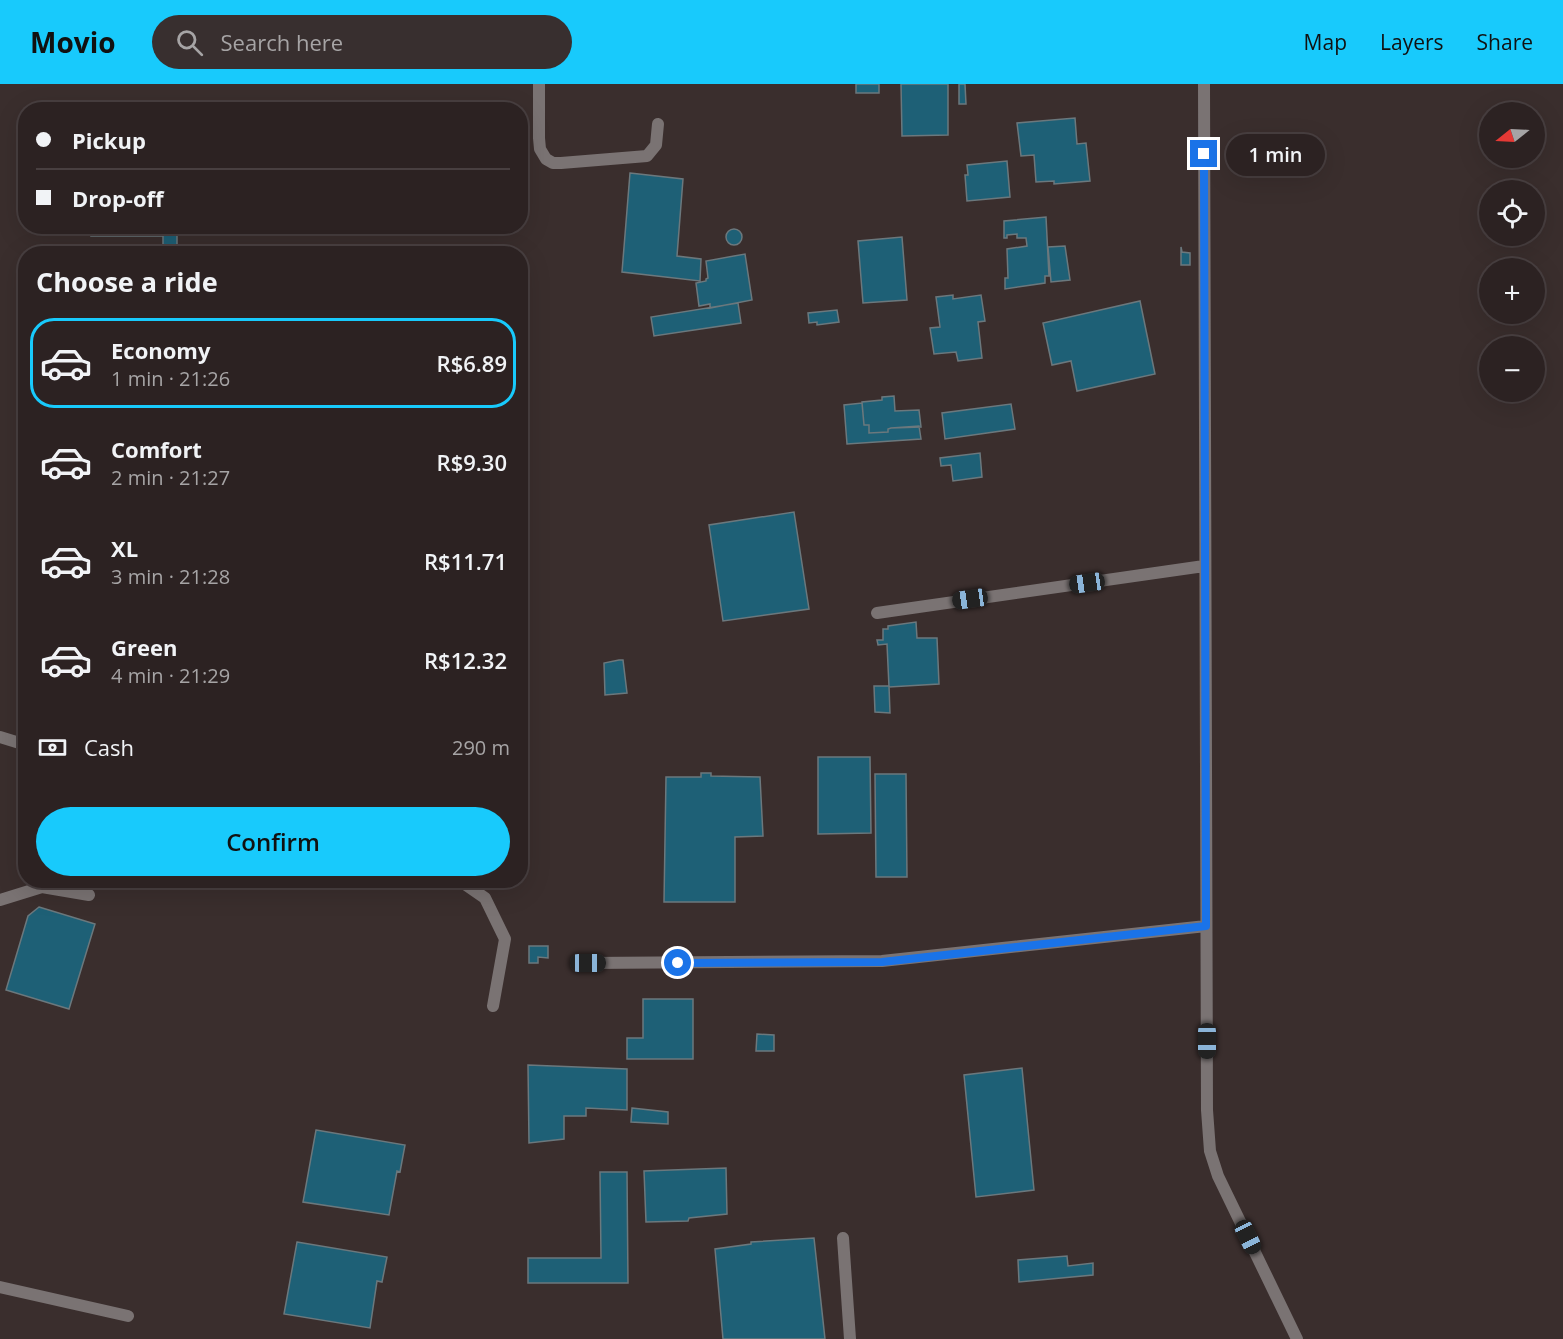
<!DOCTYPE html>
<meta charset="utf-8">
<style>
:root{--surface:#2c2222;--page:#382f2f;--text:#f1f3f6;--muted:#a6a4a5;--line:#483f40;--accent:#18cafc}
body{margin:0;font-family:"Open Sans",sans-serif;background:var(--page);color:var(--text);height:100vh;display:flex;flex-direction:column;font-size:22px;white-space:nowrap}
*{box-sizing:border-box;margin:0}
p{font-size:20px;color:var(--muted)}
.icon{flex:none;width:33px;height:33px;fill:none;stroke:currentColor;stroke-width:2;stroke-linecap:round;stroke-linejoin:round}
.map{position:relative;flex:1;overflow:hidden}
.details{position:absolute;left:18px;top:162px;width:510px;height:642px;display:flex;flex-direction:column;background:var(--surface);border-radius:24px;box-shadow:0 6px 24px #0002,0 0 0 2px var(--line)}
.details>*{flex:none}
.guide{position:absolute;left:18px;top:18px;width:510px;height:132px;border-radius:24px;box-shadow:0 6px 24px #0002,0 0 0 2px var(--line);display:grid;align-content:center;height:132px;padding:0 18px;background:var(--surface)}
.needle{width:39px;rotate:252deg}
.tools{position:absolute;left:1479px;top:18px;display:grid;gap:12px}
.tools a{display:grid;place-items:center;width:66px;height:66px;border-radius:50%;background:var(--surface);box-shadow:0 6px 24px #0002,0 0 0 2px var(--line);font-size:30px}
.end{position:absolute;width:27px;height:27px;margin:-14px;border:8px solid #1a73e8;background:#fff;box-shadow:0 0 0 3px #fff}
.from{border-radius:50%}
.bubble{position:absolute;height:42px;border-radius:21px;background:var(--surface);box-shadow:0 6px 24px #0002,0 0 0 2px var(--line);font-size:20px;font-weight:600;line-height:42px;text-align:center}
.car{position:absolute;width:18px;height:36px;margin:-18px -9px;border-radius:8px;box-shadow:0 0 4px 2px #0007;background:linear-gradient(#222 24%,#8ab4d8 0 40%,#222 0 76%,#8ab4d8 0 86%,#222 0)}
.guide b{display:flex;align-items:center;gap:21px;height:57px;font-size:22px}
.guide b+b{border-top:2px solid var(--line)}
.guide i{width:15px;height:15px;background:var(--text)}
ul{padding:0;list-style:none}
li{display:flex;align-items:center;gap:18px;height:90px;margin:0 12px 9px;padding:0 6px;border:3px solid transparent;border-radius:24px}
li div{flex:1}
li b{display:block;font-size:22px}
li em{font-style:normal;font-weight:600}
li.current{border-color:var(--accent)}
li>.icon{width:54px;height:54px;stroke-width:1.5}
h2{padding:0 18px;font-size:27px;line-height:72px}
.pay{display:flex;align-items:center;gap:15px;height:66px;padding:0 18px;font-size:22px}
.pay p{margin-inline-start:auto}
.action{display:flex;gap:12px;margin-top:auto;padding:12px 18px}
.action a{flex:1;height:69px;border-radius:36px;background:var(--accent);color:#111;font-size:24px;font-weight:600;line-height:69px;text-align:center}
header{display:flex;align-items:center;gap:36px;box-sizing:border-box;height:84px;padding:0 30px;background:var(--accent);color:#111}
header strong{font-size:28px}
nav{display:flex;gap:33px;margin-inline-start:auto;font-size:21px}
.search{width:420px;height:54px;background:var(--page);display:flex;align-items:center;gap:15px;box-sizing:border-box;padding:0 21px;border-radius:33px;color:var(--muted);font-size:22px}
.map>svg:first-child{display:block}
</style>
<header>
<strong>Movio</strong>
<div class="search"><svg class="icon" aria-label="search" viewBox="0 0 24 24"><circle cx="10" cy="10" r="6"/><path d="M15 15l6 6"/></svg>Search here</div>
<nav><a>Map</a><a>Layers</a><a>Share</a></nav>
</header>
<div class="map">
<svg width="1563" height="1255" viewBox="0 0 1563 1255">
<rect width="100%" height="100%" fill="#3a2e2d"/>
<path fill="#1e6076" stroke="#6b787d" stroke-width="1.5" d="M856,0h23v9h-23z
M901,0h47v51l-46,1z
M959,0h6l1,20h-7z
M1075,34l2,26 9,-1 4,38 -36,3v-3l-18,1 -2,-27 -13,1 -4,-33z
M1007,77l3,36 -43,4 -2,-26h3l-1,-10z
M630,89l53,6 -6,77 24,3 -1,22 -78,-9z
M1046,133l3,59h-4v7l-40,6v-11h3l-1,-29 20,-3 -1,-8h-9v-4l-10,1v3h-3v-17z
M91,142h86v28h-14v-18h-72z
M726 153a8 8 0 1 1 16 0a8 8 0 1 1-16 0Z
M902,153l5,63 -44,3 -5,-62z
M1065,162l5,34 -19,2 -3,-35z
M1181,163l1,5 8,1v12h-9z
M745,170l7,46 -42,8v-4l-11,2 -3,-23 10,-2v-2l2,-1 -2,-17z
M953,211v4l28,-4 4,26 -7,1 4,36 -24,3 -2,-9 -22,2 -4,-26 10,-1 -4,-30z
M1140,217l15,73 -78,17 -6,-30 -19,4 -9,-42z
M738,219l3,20 -87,13 -3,-19z
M837,226l2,12 -22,3v-3l-8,1 -1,-10z
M894,312l1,15 24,-1 2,17 -30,1 -3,1v3l-19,1v-8h-5l-2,-23 20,-2v-3z
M862,319l2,22h5v8l19,-1v-3l3,-1 28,-2 2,13 -74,5 -3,-39z
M1011,320l4,25 -70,10 -3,-26z
M980,369l2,24 -29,4 -2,-16 -10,1 -1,-8z
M794,428l15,97 -86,12 -14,-96z
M916,538l1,16h20l2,46 -50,3 -2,-43 -9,1 -1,-5h6v-11h5v-3z
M619,576h4l4,33 -22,2 -1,-32z
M874,602h15l1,27 -15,-1z
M818,673h52l1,76 -53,1z
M701,689h10v3l49,1 3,59 -28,1v65h-71l2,-125h35z
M875,690h31l1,103h-31z
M39,823l56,17 -26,85 -63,-19 22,-74z
M529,862h19v12l-10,-1v6h-9z
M643,915h50v60h-66v-21h16z
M757,950l17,1v16h-18z
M528,981l99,4v41l-41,-2v8h-22v23l-35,4z
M1022,984l12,122 -58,7 -12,-122z
M632,1024l36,4v12l-37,-2z
M316,1046l89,15 -5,27 -3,-1 -8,44 -86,-13z
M726,1084l1,46 -38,4 -1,3 -42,1 -2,-51z
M600,1088h27l1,111h-100v-25h73z
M814,1154l11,101h-102l-8,-90 36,-5v-2z
M297,1158l90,15 -5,25 -5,-1 -7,47 -86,-14z
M1067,1172l1,10 25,-3v12l-74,7 -1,-22z"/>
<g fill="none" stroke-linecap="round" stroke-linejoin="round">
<path stroke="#7a7373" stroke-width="12" d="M843,1154l7,101"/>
<path stroke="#7a7373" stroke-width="12" d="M539,0v54l1,11 6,10 7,4h8l86,-7 9,-11 2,-21
M1204,0l3,1026 3,41 8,25 79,163
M877,529l327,-47
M0,653l26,8
M459,796l26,18 20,41 -12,67
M0,816l42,-13 47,8
M588,879l294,-2 324,-35
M0,1203l128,29"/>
</g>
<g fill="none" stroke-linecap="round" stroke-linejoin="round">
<path stroke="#1a73e8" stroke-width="8" d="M678,879l204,-1 324,-36 -2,-772"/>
</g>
</svg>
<div class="tools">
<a><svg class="needle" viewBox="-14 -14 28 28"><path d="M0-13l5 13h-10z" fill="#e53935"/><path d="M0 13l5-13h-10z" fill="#a6a4a5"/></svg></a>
<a><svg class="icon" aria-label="locate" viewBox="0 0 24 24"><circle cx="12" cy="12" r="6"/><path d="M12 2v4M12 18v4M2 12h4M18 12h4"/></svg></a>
<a>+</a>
<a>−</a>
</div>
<i class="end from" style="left:678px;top:879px"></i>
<i class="end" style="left:1204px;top:70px"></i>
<div class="bubble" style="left:1226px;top:50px;width:99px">1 min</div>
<i class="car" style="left:1087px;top:499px;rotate:262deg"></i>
<i class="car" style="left:970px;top:515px;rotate:262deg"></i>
<i class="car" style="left:588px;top:879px;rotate:90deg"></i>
<i class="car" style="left:1207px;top:957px;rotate:180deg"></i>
<i class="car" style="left:1248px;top:1153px;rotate:154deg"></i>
<div class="guide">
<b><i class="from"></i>Pickup</b>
<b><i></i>Drop-off</b>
</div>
<section class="details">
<h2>Choose a ride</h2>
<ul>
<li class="current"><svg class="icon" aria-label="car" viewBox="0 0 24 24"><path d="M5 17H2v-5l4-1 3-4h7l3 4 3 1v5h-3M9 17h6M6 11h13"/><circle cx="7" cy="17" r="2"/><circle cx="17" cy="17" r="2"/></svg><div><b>Economy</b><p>1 min · 21:26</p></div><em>R$6.89</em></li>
<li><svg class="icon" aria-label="car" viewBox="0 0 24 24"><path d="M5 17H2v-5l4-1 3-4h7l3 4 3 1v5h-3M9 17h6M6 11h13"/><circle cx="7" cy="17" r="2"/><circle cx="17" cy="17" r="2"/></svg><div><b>Comfort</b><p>2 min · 21:27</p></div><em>R$9.30</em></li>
<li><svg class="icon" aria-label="car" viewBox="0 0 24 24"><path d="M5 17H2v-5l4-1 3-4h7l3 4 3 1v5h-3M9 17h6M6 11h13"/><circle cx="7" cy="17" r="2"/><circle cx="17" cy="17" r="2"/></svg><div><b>XL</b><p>3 min · 21:28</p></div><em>R$11.71</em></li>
<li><svg class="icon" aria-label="car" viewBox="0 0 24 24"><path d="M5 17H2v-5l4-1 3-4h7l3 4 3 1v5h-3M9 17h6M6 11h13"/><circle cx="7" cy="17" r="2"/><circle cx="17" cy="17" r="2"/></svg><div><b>Green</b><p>4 min · 21:29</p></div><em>R$12.32</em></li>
</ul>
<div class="pay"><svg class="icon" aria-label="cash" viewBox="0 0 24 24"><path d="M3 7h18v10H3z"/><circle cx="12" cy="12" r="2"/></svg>Cash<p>290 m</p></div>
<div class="action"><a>Confirm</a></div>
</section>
</div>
